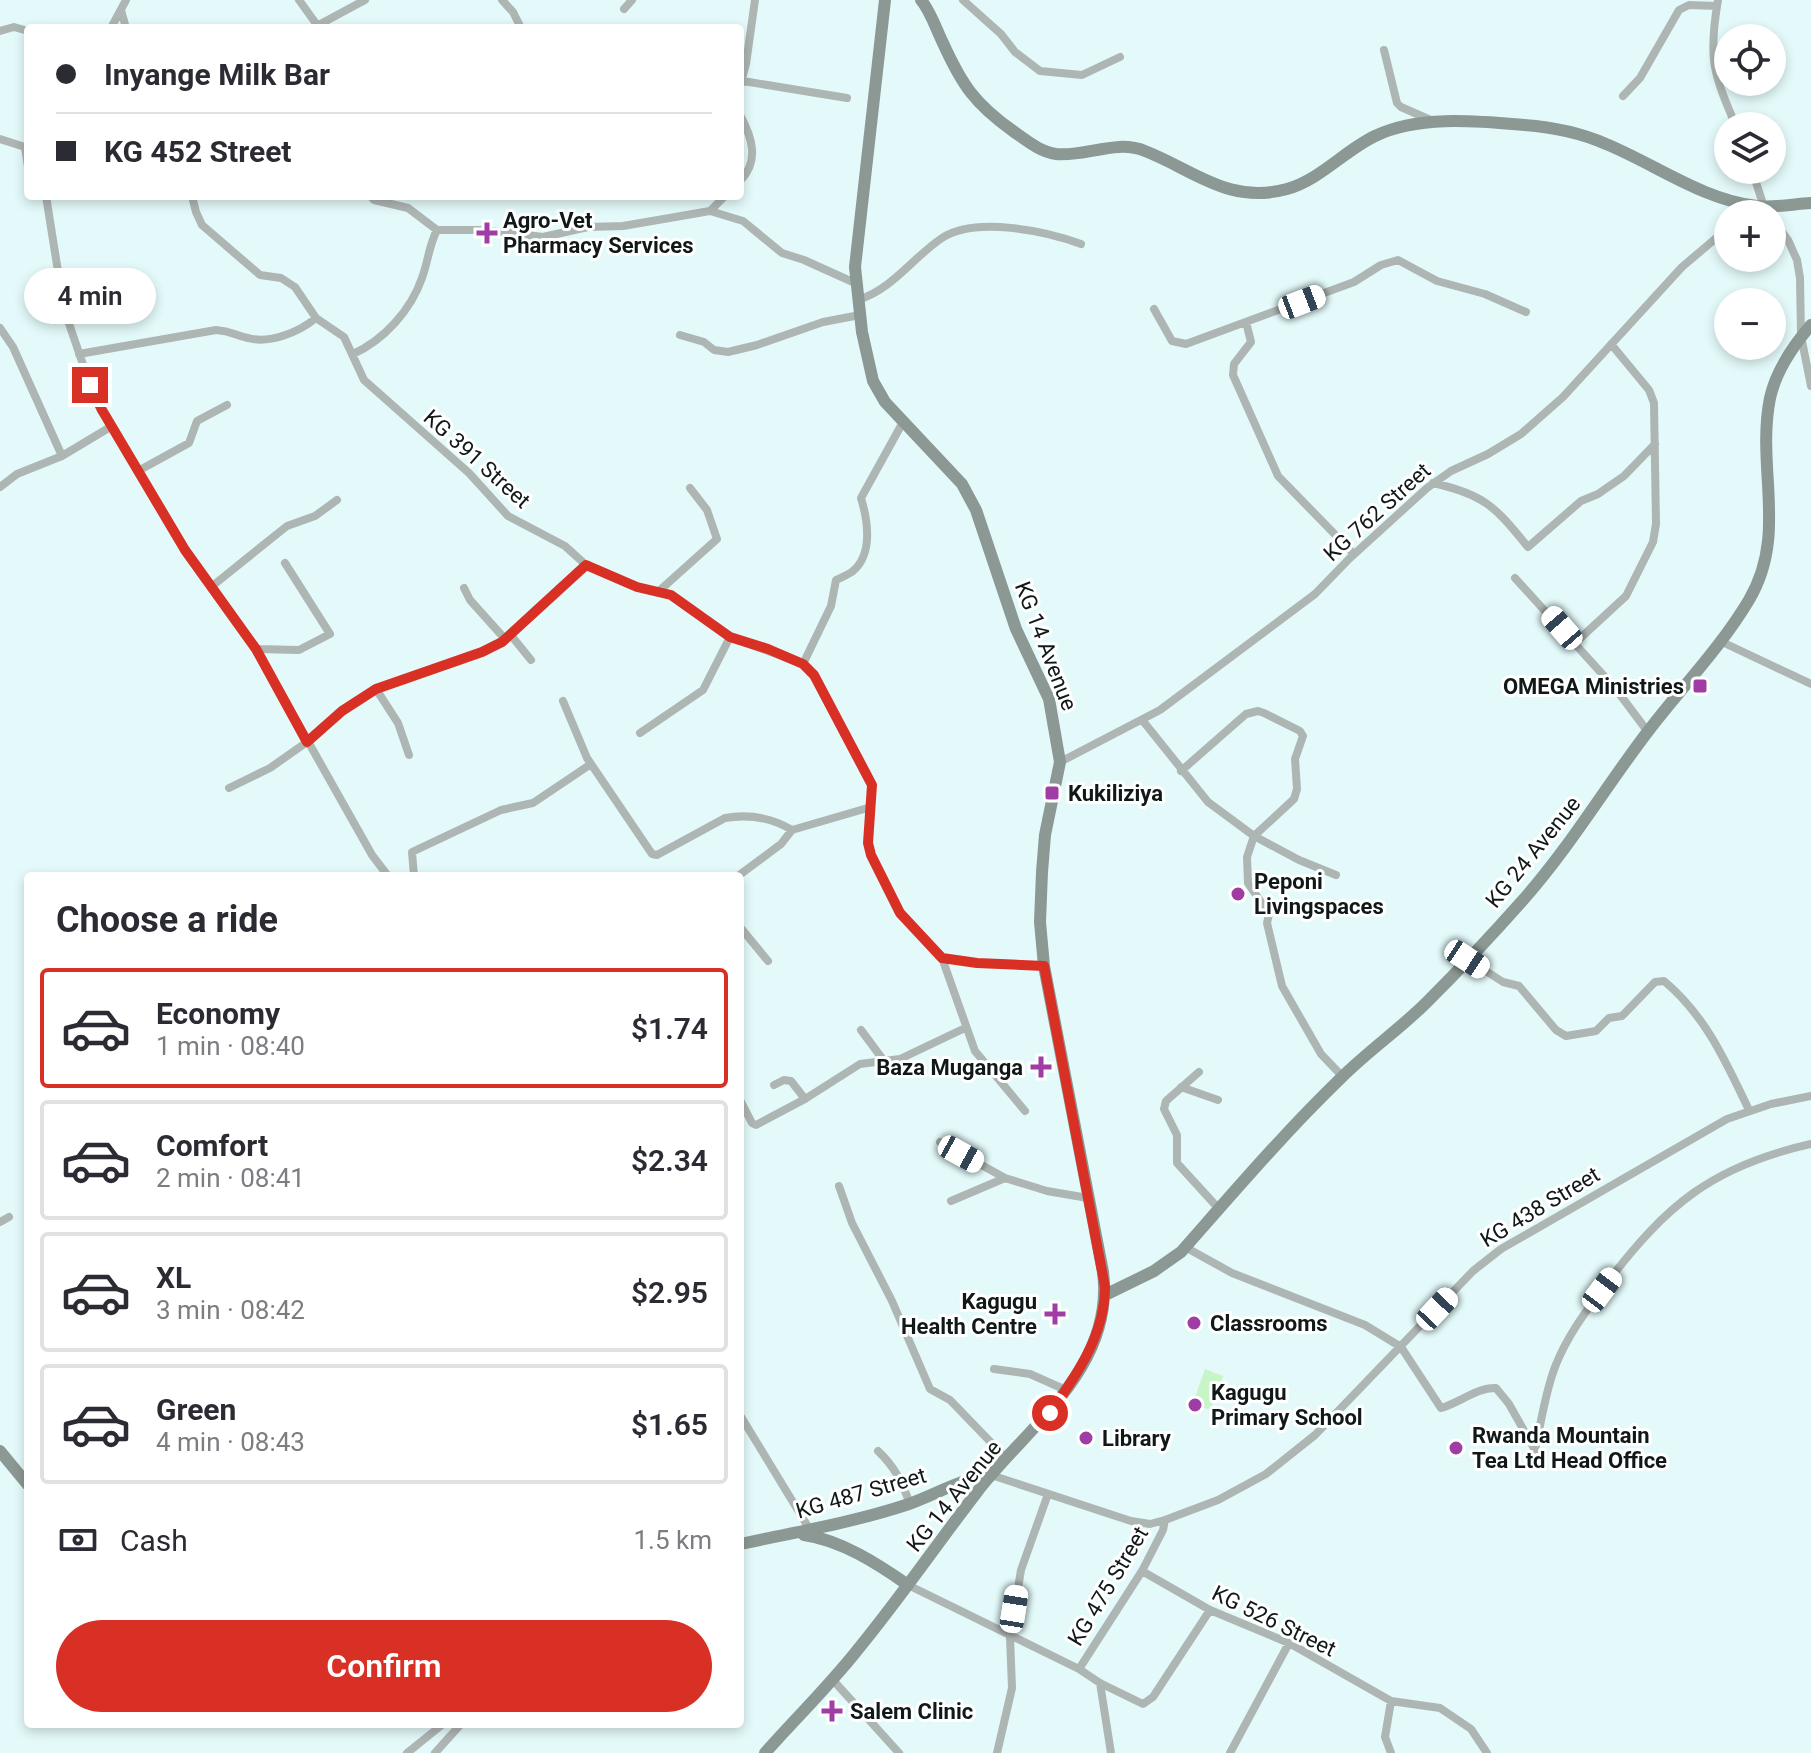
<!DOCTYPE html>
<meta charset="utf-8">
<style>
:root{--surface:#fff;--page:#f7f7f7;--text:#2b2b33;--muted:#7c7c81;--line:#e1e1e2;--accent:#d93025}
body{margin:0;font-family:Roboto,sans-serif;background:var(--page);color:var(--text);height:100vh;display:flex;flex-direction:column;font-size:30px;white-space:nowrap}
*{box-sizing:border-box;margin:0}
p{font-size:26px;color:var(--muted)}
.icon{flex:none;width:44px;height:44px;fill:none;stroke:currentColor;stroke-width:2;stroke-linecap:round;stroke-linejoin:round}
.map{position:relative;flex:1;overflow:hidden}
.panel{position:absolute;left:24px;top:872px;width:720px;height:856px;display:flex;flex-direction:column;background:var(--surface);border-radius:8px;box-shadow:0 4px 12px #0003}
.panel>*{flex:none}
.banner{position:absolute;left:24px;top:24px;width:720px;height:176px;border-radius:8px;box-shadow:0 4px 12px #0003;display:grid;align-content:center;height:176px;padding:0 32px;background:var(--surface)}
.controls{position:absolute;left:1714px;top:24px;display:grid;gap:16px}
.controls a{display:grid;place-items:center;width:72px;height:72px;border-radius:50%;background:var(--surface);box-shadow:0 4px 12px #0003;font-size:40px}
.end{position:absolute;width:36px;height:36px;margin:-18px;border:10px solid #d93025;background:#fff;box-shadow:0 0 0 4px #fff}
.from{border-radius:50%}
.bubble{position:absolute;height:56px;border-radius:28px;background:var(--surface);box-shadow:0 4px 12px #0003;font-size:26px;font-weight:600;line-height:56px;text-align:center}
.car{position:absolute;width:24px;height:48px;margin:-24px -12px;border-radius:10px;box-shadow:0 0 6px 2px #0007;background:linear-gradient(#fff 24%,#345 0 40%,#fff 0 76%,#345 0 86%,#fff 0)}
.banner b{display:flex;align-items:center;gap:28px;height:76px;font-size:30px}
.banner b+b{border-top:2px solid var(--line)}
.banner i{width:20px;height:20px;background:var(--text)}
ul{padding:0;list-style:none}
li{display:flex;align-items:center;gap:24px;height:120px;margin:0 16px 12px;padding:0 16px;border:4px solid var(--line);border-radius:8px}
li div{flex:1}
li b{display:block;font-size:30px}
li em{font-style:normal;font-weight:600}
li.active{border-color:var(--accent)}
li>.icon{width:72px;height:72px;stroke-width:1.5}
h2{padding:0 32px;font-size:36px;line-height:96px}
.pay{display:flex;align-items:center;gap:20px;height:88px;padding:0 32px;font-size:30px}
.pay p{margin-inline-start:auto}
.action{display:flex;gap:16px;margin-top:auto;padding:16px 32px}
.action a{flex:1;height:92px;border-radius:48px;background:var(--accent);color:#fff;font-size:32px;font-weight:600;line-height:92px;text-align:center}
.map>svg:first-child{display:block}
</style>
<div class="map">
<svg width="1811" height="1753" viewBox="0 0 1811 1753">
<rect width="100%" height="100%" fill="#e4fafa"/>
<path fill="#c7f5c8" d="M1205,1369l18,7 -13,34 -17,-7z"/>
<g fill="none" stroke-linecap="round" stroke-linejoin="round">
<path stroke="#aeb6b3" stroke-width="8" d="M299,0l18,25
M502,0l11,12 8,16
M963,0l38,34 14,18 25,19 42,4 38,-18
M1718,0c-10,58 -5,73 18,126
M624,9l8,-9
M121,10l5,18
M111,28l15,-28
M313,28l52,-28
M0,31l14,-4 14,4
M1384,50l13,53 4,4 32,14
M743,81l104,17
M740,86l6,-22 9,-64
M1623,96l17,-18 39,-68 10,-5 28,1
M740,115c12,22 20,46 0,66
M0,139l25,8 3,20
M1752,170l12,37
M46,196l18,113 26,76 12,25 83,140 71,99 116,206 16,21
M192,196l4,16 6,13 58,50 21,3 14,9 21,31 28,19 20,43 105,93 39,43 57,30 21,19 51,22 34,8 59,42 73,27 15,17 54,104 -4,58 3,12 29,58 42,45 35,5 67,3
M370,196l4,4 34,8 29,22h47l59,7 45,-10 35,-1 87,-15 15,-15
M710,211l33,10 39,32 22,7 51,23
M1745,214l10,-8
M1772,218l16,22 9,20 3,18 1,58 10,50
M858,300c36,-12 54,-42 84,-62 33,-22 104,-7 139,6
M1154,309l18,32 14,3 168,-62 27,-17 17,-5 39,21 48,13 41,18
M1246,322l5,20 -17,22 -1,11 45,101 76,78
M0,328l13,19 49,109
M680,335l24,7 10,8 14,2 29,-7 66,-23 37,-7
M79,354l137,-24c16,1 18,5 32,8 22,6 51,-6 68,-20
M353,354c31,-14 58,-44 69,-76 6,-16 7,-33 15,-48
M138,471l51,-28 8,-22 30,-16
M1433,483c53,12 62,24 95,64l53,-46 17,-7 26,-18 31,-32
M0,487l17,-13 45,-18 50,-30
M1515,578l100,110 33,44
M211,587l76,-61 28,-10 22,-16
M464,588l6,12 35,39
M659,591l58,-52 -10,-29 -17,-22
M510,634l21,26
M1720,641l91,43
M1575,643l51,-47 27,-54 3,-18 -2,-121 -5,-13 -38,-46
M256,649l43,1 31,-16 -45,-71
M803,664l28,-58 5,-26c6,-3 12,-5 17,-9 20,-17 15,-50 8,-73l42,-76
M376,689l22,34 11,32
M563,701l24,57 65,96 5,1 68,-37c23,-4 47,0 67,12
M1143,721l65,81 46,34 -7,21 1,26 21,31 -2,9 15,63 39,68 21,22
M640,733l63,-43 27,-53
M1060,762l100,-52 155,-116 35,-36 77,-70 24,-17 37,-17 33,-20 42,-37 119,-130 46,-39
M1181,771l65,-57 12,-3 6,2 36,18 3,5 -8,23 2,30 -3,10 -40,37 45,24 37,15
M229,788l41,-20 37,-26 35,-31 34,-22 106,-37 20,-10 84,-77
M414,876l-2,-24 89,-42 32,-7 58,-39
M738,876l43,-32 11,-14 79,-23
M740,927l28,34
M942,958l33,93 50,60
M1467,959l36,23 16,4 37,44 10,6 30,-5 13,-13 13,-2 33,-34 9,-1c42,35 62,81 85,129
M861,1030l23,31
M1199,1072l-33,29 -2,8 13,26v28l42,46
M774,1085l10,-5 7,1 14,18
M1181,1087l37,13
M740,1100l12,23 4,2 49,-26 55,-35 40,-5 65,-31
M940,1142l65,36 42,13 41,7
M839,1186l13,37 40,78 38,88 20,11 57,59
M951,1201l54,-23
M0,1222l9,-5
M1185,1247l47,26 133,52 36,22 40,61c18,-5 37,-21 55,-20l13,16 26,46
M994,1369l36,5 36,16
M740,1415l70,115
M1535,1450c6,-27 10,-57 20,-83 12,-31 31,-56 51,-83 60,-79 106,-118 205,-140
M878,1451c17,16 24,31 32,53
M991,1475l140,46 19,3 15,-4 53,-20 48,-26 49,-39 158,-164 28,-22 226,-130 44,-15 40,-8
M1142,1571l68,39 79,33 102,58 49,7 31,21 16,24
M908,1585l171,84 21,14 43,21 10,-7 57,-87
M1079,1669l63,-98 21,-41 2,-10
M832,1679l67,74
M1100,1683l11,70
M1391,1701l-6,36 6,16
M407,1753l36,-29
M435,1753l26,-29
M997,1753l15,-65 -2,-51 11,-67 27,-76
M1230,1753l59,-110"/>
<path stroke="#8b9893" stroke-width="12" d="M921,0c10,12 15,29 22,43 19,42 32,61 70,88 13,9 27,21 43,23 30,3 60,-15 89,-3 49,19 84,54 142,38 34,-10 57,-38 88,-53 43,-21 102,-15 149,-11 27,2 57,8 82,19 49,20 97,56 151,62 17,2 36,-2 54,-3
M1105,1295l49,-24 27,-19c52,-59 103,-119 160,-174 27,-27 59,-49 86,-76 33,-33 65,-67 96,-102 47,-53 83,-114 126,-170 33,-43 72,-83 100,-130 39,-66 7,-131 21,-202 6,-27 23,-52 41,-73
M0,1451l28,34
M804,1535c37,5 74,29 104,50
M740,1544c57,-12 115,-22 169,-40 28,-10 53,-26 82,-29
M765,1753c31,-35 65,-68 94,-105 41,-50 78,-104 118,-156 51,-66 138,-124 126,-220l-59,-306 -4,-44 2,-50 3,-37 15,-73 -11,-63 -33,-70 -40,-119 -14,-26 -77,-82 -12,-21 -11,-49 -7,-65 30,-267"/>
</g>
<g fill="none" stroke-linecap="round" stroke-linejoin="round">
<path stroke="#d93025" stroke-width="10" d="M90,385l12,25 83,140 71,99 51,93 35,-31 34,-22 106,-37 20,-10 84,-77 51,22 34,8 59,42 38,12 35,15 11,11 58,110 -4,58 3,12 29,58 42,45 35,5 67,3 61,321c0,48 -29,89 -55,126"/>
</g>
<g fill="#9f3da4" stroke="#fff" stroke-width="3">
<path d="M483 221h8v8h8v8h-8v8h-8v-8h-8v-8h8z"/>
<rect x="1692" y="678" width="16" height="16" rx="4"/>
<rect x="1044" y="785" width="16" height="16" rx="4"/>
<circle cx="1238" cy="894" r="8"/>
<path d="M1037 1055h8v8h8v8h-8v8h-8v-8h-8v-8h8z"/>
<path d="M1051 1302h8v8h8v8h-8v8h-8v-8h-8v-8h8z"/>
<circle cx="1194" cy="1323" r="8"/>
<circle cx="1195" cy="1405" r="8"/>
<circle cx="1086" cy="1438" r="8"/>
<circle cx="1456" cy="1448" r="8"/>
<path d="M828 1699h8v8h8v8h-8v8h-8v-8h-8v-8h8z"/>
</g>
<g text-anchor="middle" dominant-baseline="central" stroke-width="6" stroke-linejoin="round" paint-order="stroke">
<g font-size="22" font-weight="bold" fill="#101818" stroke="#fff" text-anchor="start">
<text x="503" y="220">Agro-Vet<tspan x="503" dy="25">Pharmacy Services</tspan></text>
<text x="1684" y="686" text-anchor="end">OMEGA Ministries</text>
<text x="1068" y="793">Kukiliziya</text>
<text x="1254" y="881">Peponi<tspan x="1254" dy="25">Livingspaces</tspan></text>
<text x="1023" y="1067" text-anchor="end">Baza Muganga</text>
<text x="1037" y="1301" text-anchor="end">Kagugu<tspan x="1037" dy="25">Health Centre</tspan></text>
<text x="1210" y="1323">Classrooms</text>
<text x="1211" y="1392">Kagugu<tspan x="1211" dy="25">Primary School</tspan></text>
<text x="1472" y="1435">Rwanda Mountain<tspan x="1472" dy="25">Tea Ltd Head Office</tspan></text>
<text x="1102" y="1438">Library</text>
<text x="850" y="1711">Salem Clinic</text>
</g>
<g font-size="22" fill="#101818" stroke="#fff">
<text transform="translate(477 459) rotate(42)">KG 391 Street</text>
<text transform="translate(1377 512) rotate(-42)">KG 762 Street</text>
<text transform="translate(1046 646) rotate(69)">KG 14 Avenue</text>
<text transform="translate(1533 852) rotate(-51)">KG 24 Avenue</text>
<text transform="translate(1540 1207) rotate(-31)">KG 438 Street</text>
<text transform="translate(861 1493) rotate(-16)">KG 487 Street</text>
<text transform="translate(954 1496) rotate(-51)">KG 14 Avenue</text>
<text transform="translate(1108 1586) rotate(-59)">KG 475 Street</text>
<text transform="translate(1274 1621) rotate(26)">KG 526 Street</text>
</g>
</g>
</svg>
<div class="controls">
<a><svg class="icon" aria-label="locate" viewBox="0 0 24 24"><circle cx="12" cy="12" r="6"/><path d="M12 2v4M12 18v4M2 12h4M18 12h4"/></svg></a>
<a><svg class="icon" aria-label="layers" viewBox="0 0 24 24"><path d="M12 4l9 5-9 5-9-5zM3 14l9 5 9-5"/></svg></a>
<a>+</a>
<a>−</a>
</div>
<i class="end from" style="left:1050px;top:1413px"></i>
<i class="end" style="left:90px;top:385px"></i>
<div class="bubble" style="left:24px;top:268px;width:132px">4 min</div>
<i class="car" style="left:1302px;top:302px;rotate:69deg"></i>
<i class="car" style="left:1562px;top:628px;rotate:319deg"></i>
<i class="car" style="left:1467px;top:959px;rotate:123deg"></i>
<i class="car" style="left:961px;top:1154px;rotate:119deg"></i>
<i class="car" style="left:1602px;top:1290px;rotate:37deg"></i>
<i class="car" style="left:1437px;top:1309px;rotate:43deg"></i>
<i class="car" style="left:1014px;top:1609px;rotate:9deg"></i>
<div class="banner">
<b><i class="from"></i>Inyange Milk Bar</b>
<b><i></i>KG 452 Street</b>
</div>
<section class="panel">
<h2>Choose a ride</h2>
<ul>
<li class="active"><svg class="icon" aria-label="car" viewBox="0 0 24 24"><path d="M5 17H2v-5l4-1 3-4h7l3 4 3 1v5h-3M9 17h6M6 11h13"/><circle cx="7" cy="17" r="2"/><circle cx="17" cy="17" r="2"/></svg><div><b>Economy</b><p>1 min · 08:40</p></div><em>$1.74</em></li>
<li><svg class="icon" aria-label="car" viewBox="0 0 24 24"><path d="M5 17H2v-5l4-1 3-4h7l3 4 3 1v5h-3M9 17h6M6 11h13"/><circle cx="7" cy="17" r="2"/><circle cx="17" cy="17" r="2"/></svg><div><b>Comfort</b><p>2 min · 08:41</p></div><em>$2.34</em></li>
<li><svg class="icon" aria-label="car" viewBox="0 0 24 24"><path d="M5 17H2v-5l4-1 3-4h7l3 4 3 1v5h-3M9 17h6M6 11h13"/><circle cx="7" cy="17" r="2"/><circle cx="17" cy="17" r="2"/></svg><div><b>XL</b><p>3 min · 08:42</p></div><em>$2.95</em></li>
<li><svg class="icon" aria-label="car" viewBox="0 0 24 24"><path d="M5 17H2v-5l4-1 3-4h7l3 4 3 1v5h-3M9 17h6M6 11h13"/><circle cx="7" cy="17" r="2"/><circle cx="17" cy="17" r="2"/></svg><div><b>Green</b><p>4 min · 08:43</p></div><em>$1.65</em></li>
</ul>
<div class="pay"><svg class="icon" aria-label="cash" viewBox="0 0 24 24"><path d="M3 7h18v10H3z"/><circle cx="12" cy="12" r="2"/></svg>Cash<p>1.5 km</p></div>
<div class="action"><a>Confirm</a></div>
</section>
</div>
